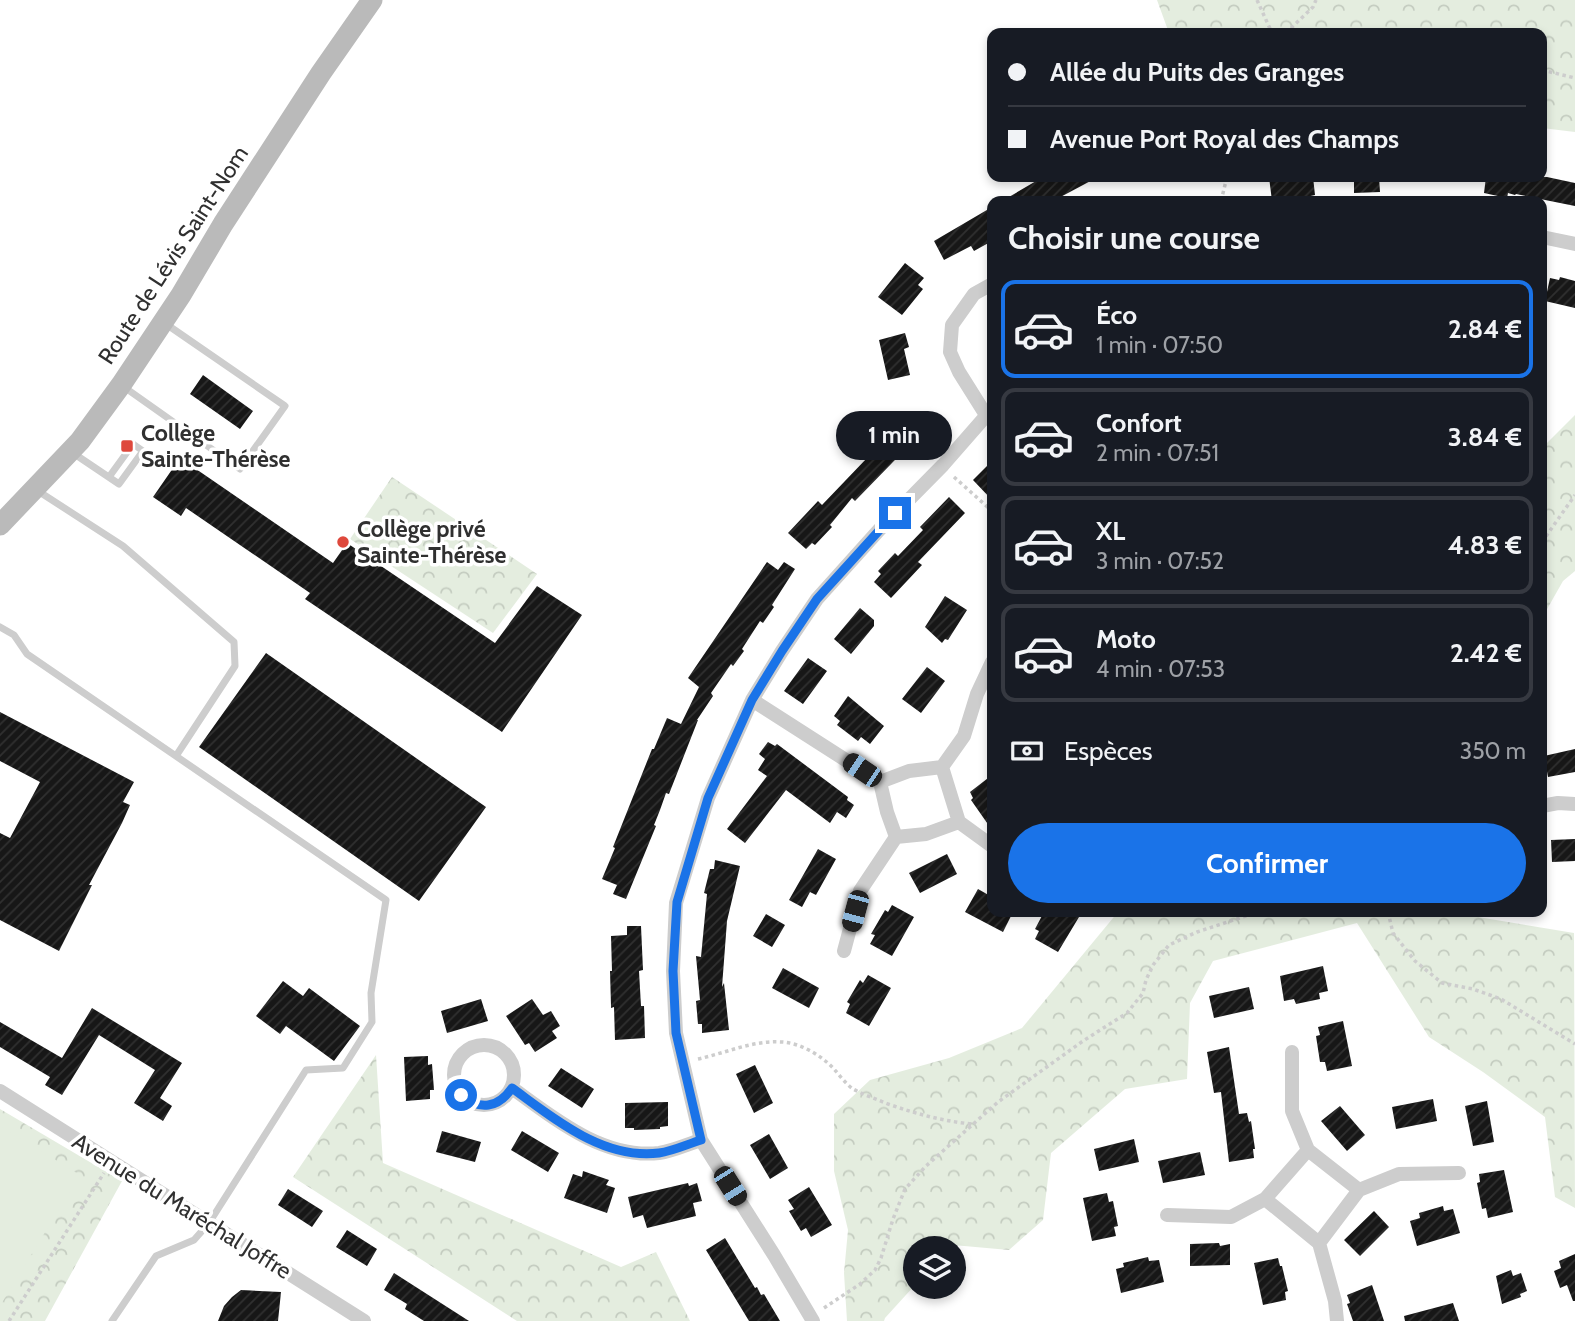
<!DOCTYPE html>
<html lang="fr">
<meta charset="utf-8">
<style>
:root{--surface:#171b24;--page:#20242c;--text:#f1f3f6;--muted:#9ea1a6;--line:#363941;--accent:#1a73e8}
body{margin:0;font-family:Cabin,sans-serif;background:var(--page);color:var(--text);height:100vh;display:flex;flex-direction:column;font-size:26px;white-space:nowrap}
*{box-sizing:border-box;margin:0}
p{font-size:23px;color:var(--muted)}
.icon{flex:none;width:38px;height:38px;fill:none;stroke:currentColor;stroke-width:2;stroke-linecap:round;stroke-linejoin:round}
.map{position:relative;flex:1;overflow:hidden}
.details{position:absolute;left:987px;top:196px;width:560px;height:721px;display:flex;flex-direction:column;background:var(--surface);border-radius:14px;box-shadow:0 4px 10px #0003}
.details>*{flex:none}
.guide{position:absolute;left:987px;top:28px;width:560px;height:154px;border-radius:14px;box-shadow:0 4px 10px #0003;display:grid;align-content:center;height:154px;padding:0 21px;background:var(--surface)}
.fabs{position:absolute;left:903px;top:1236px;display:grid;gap:14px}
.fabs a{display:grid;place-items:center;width:63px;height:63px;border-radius:50%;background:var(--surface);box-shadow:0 4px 10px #0003;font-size:35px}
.end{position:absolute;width:32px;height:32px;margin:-16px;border:9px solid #1a73e8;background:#fff;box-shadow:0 0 0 4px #fff}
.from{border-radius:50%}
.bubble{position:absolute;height:49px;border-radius:24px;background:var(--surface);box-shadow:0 4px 10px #0003;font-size:23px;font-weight:700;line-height:49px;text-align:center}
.car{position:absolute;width:21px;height:42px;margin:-21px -10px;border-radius:9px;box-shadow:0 0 5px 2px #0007;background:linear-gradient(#222 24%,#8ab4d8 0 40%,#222 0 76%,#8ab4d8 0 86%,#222 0)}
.guide b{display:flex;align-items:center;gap:24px;height:66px;font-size:26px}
.guide b+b{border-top:2px solid var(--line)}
.guide i{width:18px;height:18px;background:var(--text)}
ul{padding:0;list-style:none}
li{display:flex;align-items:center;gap:21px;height:98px;margin:0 14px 10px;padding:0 7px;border:4px solid var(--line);border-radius:14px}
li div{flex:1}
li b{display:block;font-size:26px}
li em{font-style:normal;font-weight:700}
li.selected{border-color:var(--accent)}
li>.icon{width:63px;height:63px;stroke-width:1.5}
h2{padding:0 21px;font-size:32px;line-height:84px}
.pay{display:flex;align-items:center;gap:18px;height:77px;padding:0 21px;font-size:26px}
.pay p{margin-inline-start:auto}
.button{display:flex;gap:14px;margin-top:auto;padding:14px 21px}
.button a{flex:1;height:80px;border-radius:42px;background:var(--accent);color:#fff;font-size:28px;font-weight:700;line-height:80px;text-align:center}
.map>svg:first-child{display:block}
</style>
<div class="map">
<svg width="1575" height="1321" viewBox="0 0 1575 1321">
<defs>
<pattern id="forest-crowns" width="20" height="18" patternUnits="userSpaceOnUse" patternTransform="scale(1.75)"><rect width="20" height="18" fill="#e4eddf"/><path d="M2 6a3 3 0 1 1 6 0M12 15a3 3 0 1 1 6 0" fill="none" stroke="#c4ccc0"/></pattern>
<pattern id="building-hatch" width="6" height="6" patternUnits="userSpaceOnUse" patternTransform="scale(1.75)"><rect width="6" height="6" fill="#171717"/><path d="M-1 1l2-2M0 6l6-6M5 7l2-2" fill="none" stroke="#303030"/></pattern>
</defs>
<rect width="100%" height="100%" fill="#fff"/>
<path fill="url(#forest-crowns)" d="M1157,0h418v132l-33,-4v-95h-373z
M1575,415v156l-12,10 -21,37v-170z
M392,477l145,97 -44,59 -143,-94z
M1118,912h345l3,3 108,18 1,275 -20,-11 -10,-80 -62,-45 -54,-35 -72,-114 -144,38 -23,42 -3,76 -62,10 -74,64 -8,67 -34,30 -56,-5 -3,3h-35v37l-30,33 -1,3h-37l-3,-48 4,-43 -14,-59v-57l36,-34 79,-22 73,-30z
M376,1055l7,108 238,104 35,-15 34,69h-173l-224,-144z
M0,1109l122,72 -77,140h-45z"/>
<path fill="#e4eddf" d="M0,1126l80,49 -80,131z"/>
<path fill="url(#building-hatch)" d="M1043,177h55l-45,24h-51z
M1269,177h44l2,18 -9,2v4h-34z
M1354,177h25l1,15 -26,1z
M1486,177h61l28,6v23l-59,-12 -1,1 -7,-2 -1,5 -23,-5z
M992,207v34l-18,10 -3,-5 -27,14 -10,-19z
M905,263l19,15 -6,7 5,4 -21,26 -24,-18z
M1560,277l15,4v27l-30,-7 5,-23 9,2z
M905,333l4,14 -5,2 6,26 -22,5 -9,-40z
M203,375l50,36 -13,18 -50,-35z
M912,411l16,15 -73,75 -3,-3 -22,27 2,2 -17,18 -3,-2 -6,6 -18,-16 30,-32 4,4z
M180,458l153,105 14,-20 148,100 42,-57 45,29 -80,117 -197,-133 5,-6 -124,-85 -5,8 -28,-19z
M992,461v39l-19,-20z
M949,497l16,16 -47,49 4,3 -31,33 -17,-16 7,-8 -3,-3 17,-18 3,3 25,-26 -3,-3z
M767,562l11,8 6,-8 11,7 -23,36 2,2 -11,16 -3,-2 -18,28 2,2 -11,15 -2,-2 -11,16 -9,13 2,3 -16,24h1l-29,74 -3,-1 -6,17 -6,15 2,1 -30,73 -13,-5 4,-9 -15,-6 13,-31 -2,-1 39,-98h2l13,-31 14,6 18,-37 -11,-9z
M945,596l22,14 -19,30 -3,-1 -3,4 -17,-16z
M860,608l14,12v6l-23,28 -17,-15z
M266,653l220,154 -67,94 -220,-154z
M808,658l19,13 -24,33 -19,-13z
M927,667l18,14 -24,32 -19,-14z
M848,696l36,30 -14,18 -9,-7 -3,4 -21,-16 3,-4 -6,-5z
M0,712l134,70 -11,20 7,3 -8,18 -33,62h3l-33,66 -59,-31v-87l10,5 30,-56 -40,-21z
M768,742l7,4 2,-2 71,53 -1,3 7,5 -8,13 -9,-6 -7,11 -44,-33 -41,53 -18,-14 40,-53 -9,-6 7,-11 -6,-5z
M1575,749v23l-27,5 -4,-21z
M992,775v55l-21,-30 2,-2 -3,-6z
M1575,839v22l-23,1 -1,-22z
M818,849l18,10 -20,36 -6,-3 -8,15 -13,-7z
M947,854l10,20 -37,19 -11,-20z
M715,860l25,6 -13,55 -5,66 2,-4 5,47 -27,3v-9h-4l-2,-23 4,-1 -4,-44 5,1 6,-63 -3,-1 6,-24h4z
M978,889l14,8v15h21l-10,20 -38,-20z
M892,905l22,12 -22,39 -22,-12 5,-9 -4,-1 14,-24 3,2z
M1044,912h38l-24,40 -23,-13 4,-8 -4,-2z
M766,914l19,11 -13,22 -19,-11z
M627,926h14l2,44 -4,1 2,35h3l1,32 -30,2 -1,-33 -3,1v-2l-1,-35h2l-1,-35 16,-1z
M1323,966l5,25 -9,2 1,6 -24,5 -2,-5 -10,2 -4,-25z
M783,968l36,20 -10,20 -37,-20z
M868,975l23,13 -22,38 -23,-13 4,-9 -3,-2 13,-22 3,3z
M283,981l20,15 6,-8 51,38 -26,35 -48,-35 -6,8 -24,-18z
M1249,987l5,22 -40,9 -5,-22z
M481,999l7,22 -41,12 -6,-22z
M532,999l11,16 8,-4 9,15 -8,5 5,7 -22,14 -6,-9 -4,2 -19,-29z
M92,1008l90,55 -22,35 12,8 -9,15 -29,-18 21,-33 -56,-35 -37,60 -17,-10 5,-8 -50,-30v-25l62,36z
M1343,1021l9,45 -25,5 -2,-9h-5l-4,-26 4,-1 -2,-8z
M1229,1047l10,67 8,-1 2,9 2,-1 4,28h-2l1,9 -25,4 -8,-70 -7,1 -7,-41z
M428,1056v9l4,-1 2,26h-4v9l-24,2 -2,-44z
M755,1065l18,38 -19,10 -18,-39z
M561,1068l33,21 -12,19 -34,-22z
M1433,1099l4,22 -41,8 -4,-22z
M1487,1101l7,41 -21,4 -8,-40z
M668,1102v24l-8,1v2l-26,1v-2h-9v-25z
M1340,1106l25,29 -18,16 -26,-30z
M442,1131l39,11 -6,20 -39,-10z
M522,1131l37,22 -11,19 -37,-22z
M769,1134l19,34 -18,11 -20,-34z
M1134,1139l5,23 -40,9 -5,-22z
M1200,1152l5,23 -42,8 -5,-22z
M1504,1170l9,42 -25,6 -2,-10 -4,1 -5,-26 3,-1 -1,-8z
M583,1171l26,9 -3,5 9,3 -8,25 -43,-15 9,-24 9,3z
M688,1183l1,3 8,-3 5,18 -9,2 3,13 -49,12 -4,-13 -10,3 -5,-21z
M809,1187l23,38 -21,12 -5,-9 -5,3 -12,-20 5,-2 -6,-9z
M288,1189l35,22 -11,16 -34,-22z
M1107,1193l2,9 4,-1 5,25 -4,1 2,9 -24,5 -9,-43z
M1443,1206l1,5 9,-2 7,24 -43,13 -7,-25 10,-3 -1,-5z
M1374,1211l15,16 -29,29 -16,-16z
M347,1230l30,19 -10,17 -31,-19z
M725,1238l30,50 2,-1 4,8 3,-1 16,27h-31l-43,-71z
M1219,1243l1,3 10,-2v21l-40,1v-22z
M1575,1254v47h-2l-6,-16 -7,3 -6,-17 7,-3 -2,-7z
M1148,1257l1,4 10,-1 5,22 -43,11 -5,-24 8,-2 -1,-4z
M1278,1258l2,8h2l6,25 -3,1 1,8 -23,5 -9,-42z
M1511,1270l2,6 8,-3 6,18 -7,3 1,3 -19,7 -6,-28z
M394,1273l75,48h-45l-19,-12 2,-5 -23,-14z
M1372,1285l12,36h-31l-6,-17 3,-1 -3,-8z
M241,1290l40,2 -3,29h-60l6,-15 8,-9z
M1453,1303l6,18h-54l-1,-5z"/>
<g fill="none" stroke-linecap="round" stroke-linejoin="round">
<path stroke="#cdcdcd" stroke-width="3.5" stroke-dasharray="3.5 3.5" stroke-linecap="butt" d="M1257,0l15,33
M1286,33l27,-26 3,-7
M1542,70l33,8
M1221,201l6,-24
M954,477l38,34
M1542,542l33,-47
M1388,912l5,21 22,28 27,22 31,6 28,10 74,45
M698,1059c28,-6 55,-19 84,-17 19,1 40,14 52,27 6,7 12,15 19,20 11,6 23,10 35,15 29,10 54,17 84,20
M824,1308l36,-24 15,-14 6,-12 12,-39 12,-30 21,-23 72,-64 85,-61 44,-28 16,-20 3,-13 7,-15 16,-20 28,-13 55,-18 3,-2
M9,1321l95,-148"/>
<path stroke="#cdcdcd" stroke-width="7" d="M124,387l116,82 45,-63 -119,-82
M73,453l46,31 24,-33 -10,-7 -24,33
M38,491l85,55 111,96 1,24 -59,90
M0,627l14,8 13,19 359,246 -15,93 1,29 -29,46 -37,2 -97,153 -15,17 -38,16 -44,65"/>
<path stroke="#cdcdcd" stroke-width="14" d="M1542,237l33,7
M986,415l-27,-43 -9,-20 2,-27 22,-31 18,-10
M752,700l128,82
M942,767l22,-31 13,-42 15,-32
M1542,806l16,-3 17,1
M959,822l-33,12 -30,3 -9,-25 -7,-30 29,-11 33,-4 17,55 33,24
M844,951l16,-60 36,-54
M454 1075a30 30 0 1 1 60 0a30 30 0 1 1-60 0Z
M1292,1052v59l16,39 51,40
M512,1088c43,31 91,71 147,65 14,-2 29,-9 42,-13
M0,1091l364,230
M1265,1199l54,44 16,58 2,20
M1167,1215l64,2 34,-18 43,-49
M1319,1243l40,-53 40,-16 60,-1
M813,1321l-39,-66 -73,-115 -25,-107 -3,-62 3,-68 32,-105 44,-98 30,-49 35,-52 62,-69 64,-65 49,-56"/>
<path stroke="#bababa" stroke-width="21" d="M0,525l80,-84 41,-56 60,-90 42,-71 98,-151 51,-73"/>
</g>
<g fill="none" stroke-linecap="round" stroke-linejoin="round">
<path stroke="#1a73e8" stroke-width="9" d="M461,1095c19,16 37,13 51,-7 43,31 91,72 147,65 14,-2 29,-9 42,-13l-25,-107 -3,-62 4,-69 31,-104 44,-98 30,-49 35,-52 78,-86"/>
</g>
<g fill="#de483c" stroke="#fff" stroke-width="2.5">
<rect x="120" y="439" width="14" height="14" rx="3.5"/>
<circle cx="343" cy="542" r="7"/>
</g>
<g text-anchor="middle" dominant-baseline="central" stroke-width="7" stroke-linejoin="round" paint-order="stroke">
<g font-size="23" fill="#303030" stroke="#fff">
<text transform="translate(173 255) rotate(-57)">Route de Lévis Saint-Nom</text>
<text transform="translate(182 1206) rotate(32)">Avenue du Maréchal Joffre</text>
</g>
<g font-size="23" font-weight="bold" fill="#303030" stroke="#fff" text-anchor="start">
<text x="141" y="433">Collège<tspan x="141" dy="26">Sainte-Thérèse</tspan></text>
<text x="357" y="529">Collège privé<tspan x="357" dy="26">Sainte-Thérèse</tspan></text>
</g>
</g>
</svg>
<div class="fabs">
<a><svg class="icon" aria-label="layers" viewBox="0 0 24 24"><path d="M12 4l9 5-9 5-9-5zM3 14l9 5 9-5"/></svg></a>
</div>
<i class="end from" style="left:461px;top:1095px"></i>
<i class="end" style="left:895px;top:513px"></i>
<div class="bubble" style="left:836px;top:411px;width:116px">1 min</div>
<i class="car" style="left:862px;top:770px;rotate:304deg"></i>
<i class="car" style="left:855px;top:911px;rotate:195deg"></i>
<i class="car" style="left:730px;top:1186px;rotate:148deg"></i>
<div class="guide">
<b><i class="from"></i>Allée du Puits des Granges</b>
<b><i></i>Avenue Port Royal des Champs</b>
</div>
<section class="details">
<h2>Choisir une course</h2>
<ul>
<li class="selected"><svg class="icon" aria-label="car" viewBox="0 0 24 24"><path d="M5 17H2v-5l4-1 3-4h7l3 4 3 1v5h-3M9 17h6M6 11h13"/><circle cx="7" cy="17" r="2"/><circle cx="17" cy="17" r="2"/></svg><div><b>Éco</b><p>1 min · 07:50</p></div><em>2.84 €</em></li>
<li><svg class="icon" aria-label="car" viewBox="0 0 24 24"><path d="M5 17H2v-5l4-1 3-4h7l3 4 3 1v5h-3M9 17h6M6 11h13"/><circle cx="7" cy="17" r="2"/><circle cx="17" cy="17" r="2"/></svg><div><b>Confort</b><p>2 min · 07:51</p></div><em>3.84 €</em></li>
<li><svg class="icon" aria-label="car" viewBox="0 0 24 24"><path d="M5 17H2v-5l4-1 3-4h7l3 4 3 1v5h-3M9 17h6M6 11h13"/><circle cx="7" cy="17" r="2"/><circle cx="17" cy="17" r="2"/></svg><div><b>XL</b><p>3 min · 07:52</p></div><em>4.83 €</em></li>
<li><svg class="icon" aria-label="car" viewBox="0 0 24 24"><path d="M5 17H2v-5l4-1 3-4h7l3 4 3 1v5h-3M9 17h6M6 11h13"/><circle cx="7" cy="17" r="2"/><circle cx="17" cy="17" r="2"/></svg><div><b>Moto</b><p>4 min · 07:53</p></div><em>2.42 €</em></li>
</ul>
<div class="pay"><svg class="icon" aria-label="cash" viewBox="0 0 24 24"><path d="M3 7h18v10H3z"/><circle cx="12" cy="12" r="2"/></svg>Espèces<p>350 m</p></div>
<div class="button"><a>Confirmer</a></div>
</section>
</div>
